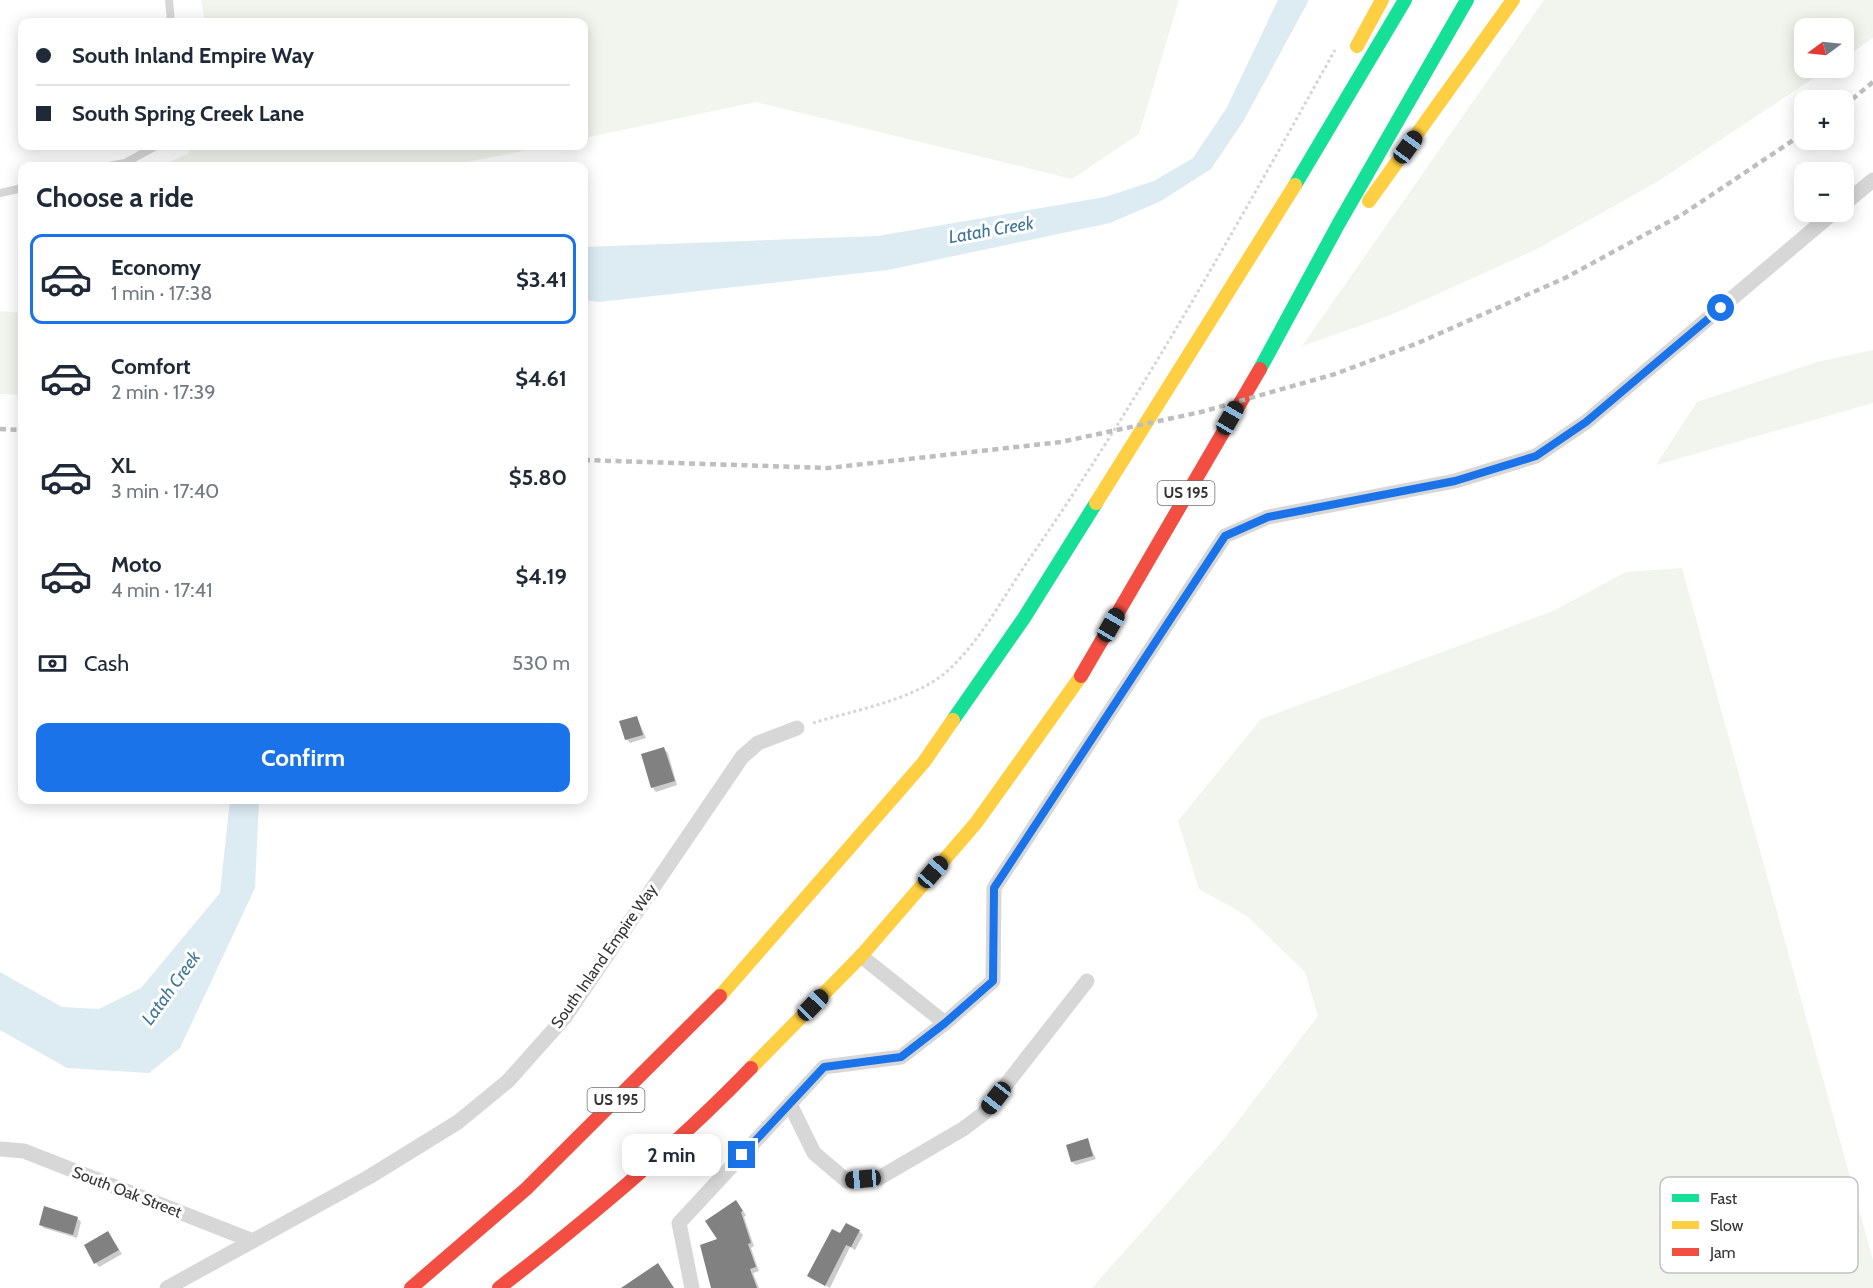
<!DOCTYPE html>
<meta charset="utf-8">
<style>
:root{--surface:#fff;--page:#f2f2f3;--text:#1f2937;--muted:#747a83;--line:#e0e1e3;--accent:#1a73e8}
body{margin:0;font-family:Cabin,sans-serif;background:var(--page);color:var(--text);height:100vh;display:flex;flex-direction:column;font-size:22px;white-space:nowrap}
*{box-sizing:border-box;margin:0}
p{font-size:20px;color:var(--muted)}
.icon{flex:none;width:33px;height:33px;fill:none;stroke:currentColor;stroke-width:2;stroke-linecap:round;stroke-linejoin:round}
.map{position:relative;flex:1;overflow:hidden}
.details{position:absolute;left:18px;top:162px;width:570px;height:642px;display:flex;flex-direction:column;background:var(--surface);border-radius:12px;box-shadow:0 3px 15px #0003}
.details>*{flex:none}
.hud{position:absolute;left:18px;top:18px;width:570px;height:132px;border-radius:12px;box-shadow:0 3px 15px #0003;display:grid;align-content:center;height:132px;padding:0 18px;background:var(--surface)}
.needle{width:39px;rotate:255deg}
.tools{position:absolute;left:1794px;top:18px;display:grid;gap:12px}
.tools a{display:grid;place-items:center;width:60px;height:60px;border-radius:12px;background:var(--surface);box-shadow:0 3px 15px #0003;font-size:30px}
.end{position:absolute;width:27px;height:27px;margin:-14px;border:8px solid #1a73e8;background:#fff;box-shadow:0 0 0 3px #fff}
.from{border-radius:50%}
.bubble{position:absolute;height:42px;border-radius:12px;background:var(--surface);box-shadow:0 3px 15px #0003;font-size:20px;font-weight:800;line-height:42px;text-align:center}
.car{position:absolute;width:18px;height:36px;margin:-18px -9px;border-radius:8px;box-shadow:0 0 4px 2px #0007;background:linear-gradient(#222 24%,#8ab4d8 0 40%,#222 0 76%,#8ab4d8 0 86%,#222 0)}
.hud b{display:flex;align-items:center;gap:21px;height:57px;font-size:22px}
.hud b+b{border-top:2px solid var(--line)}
.hud i{width:15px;height:15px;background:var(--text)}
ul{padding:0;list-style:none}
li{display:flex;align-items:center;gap:18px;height:90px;margin:0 12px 9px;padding:0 6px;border:3px solid transparent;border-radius:12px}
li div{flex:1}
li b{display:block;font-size:22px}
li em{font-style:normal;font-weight:800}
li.selected{border-color:var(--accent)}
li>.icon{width:54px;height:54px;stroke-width:1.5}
h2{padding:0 18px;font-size:27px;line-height:72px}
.pay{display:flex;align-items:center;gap:15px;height:66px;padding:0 18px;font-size:22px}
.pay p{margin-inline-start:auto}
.cta{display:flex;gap:12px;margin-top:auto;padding:12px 18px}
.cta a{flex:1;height:69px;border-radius:12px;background:var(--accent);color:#fff;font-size:24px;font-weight:800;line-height:69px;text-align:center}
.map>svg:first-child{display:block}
</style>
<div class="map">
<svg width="1873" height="1288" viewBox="0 0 1873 1288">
<rect width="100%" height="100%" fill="#fff"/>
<path fill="#f1f5ed" d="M201,0h978l-40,134 -67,45 -316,-77 -172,36v-116h-379z
M1544,0h329v38l-29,20v-30h-40v40h25l-172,114 -120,67 -144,65 -91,32z
M192,146h355l-100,20h-288l29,-12z
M0,311l22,2v82l-22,-1z
M1873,350v53l-217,62 41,-63 120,-40z
M1682,568l191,692v28h-781l133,-150 93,-122 -13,-44 -58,-56 -48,-27 -21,-68 83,-102 292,-108 73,-39z"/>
<path fill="#ddebf3" d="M1278,0h31l-65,120 -33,49 -50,32 -51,22 -222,47 -289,32 -15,-2v-53l294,-11 227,-39 49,-16 39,-23 33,-49z
M230,800h29l-4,88 -75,160 -31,25 -82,-5 -67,-38v-58l62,35 37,2 42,-21 79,-95z"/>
<path fill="#0003" d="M637,717l9,21 -16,5 -4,-4z
M664,749l4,4 9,32 -21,7 -3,-4 -10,-33z
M1087,1140l9,19 -20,6 -4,-3z
M736,1202l10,13 -2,2 10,29 -3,2 8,23 -6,2 6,15h-45l5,-48z
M77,1218l4,4 -4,16 -33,-10 -4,-4z
M859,1231l4,4 -8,15 -5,-3 -20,41 -21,-12 32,-41z
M108,1233l14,21 -23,13 -3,-4z"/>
<path fill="#818181" d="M637,716l6,19 -18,5 -6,-19z
M664,747l11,34 -24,7 -10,-34z
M1088,1138l5,18 -22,6 -5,-17z
M736,1200l7,11 -2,1 10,31 -3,1 8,23 -6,2 7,19h-46l-11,-43 17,-6 -12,-18z
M44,1206l34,11 -5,18 -34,-10z
M846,1223l14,7 -9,17 -5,-2 -21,41 -18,-10 25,-47 8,4z
M108,1231l11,19 -25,14 -10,-19z
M658,1263l16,25h-53z"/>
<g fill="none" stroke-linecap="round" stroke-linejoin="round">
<path stroke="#d6d6d6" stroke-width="3" stroke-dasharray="3 3" stroke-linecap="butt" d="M813,723c39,-12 94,-22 127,-46 36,-27 64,-82 90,-119 112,-162 209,-336 305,-508"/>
<path stroke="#d7d7d7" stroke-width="8" d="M169,0l2,22
M109,166l16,-3 31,-17
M0,193l22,-5"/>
<path stroke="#d7d7d7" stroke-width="15" d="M1844,204l29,-24
M861,956l84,67
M790,1104l24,49 33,28 32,-3 84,-49 20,-15 104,-133
M0,1149l24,2 229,90
M167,1288l202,-111 89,-55 50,-41 57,-64 177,-260 16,-14 39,-15
M692,1288l-13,-65 145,-156 77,-10 44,-34 48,-42 1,-93 231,-352 43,-19 187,-36 81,-25 50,-34 248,-210"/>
<path stroke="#16e098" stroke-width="14" d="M1295,185l110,-185
M1260,369l79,-146 128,-223
M953,720l71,-102 72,-115"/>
<path stroke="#ffcf43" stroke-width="14" d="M1357,46l25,-46
M1369,201l144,-201
M1096,503l199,-318
M720,996l204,-234 29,-42
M751,1068l110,-112 115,-133 105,-147"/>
<path stroke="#f24e42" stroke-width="14" d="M1081,676l179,-307
M411,1288l115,-99 194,-193
M499,1288c88,-68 175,-140 252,-220"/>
<path stroke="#bebebe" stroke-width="4.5" stroke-dasharray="6 4.5" stroke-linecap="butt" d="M1844,106l29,-24
M0,429l22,1
M584,460l244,8 233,-26 140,-30 134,-38 83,-31 147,-65 118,-64 121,-81"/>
</g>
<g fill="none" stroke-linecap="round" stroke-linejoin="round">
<path stroke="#1a73e8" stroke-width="8" d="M742,1155l82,-88 77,-10 44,-34 48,-42 1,-93 231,-352 43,-19 187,-36 81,-25 50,-34 135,-114"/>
</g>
<g text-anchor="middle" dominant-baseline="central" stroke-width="6" stroke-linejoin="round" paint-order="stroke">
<g fill="#fff" stroke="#707070" stroke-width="1.5">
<rect x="1157.5" y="481" width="57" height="24" rx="4.5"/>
<rect x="587.5" y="1088" width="57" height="24" rx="4.5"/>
</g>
<g font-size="15" font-weight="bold" fill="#333">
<text x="1186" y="493">US 195</text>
<text x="616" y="1100">US 195</text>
</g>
<g font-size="16" fill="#333" stroke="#fff">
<text transform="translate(604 956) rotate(-55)">South Inland Empire Way</text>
<text transform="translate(127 1192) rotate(21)">South Oak Street</text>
</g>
<g font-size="18" font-style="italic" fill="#3f7597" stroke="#fff">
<text transform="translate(991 230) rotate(-10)">Latah Creek</text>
<text transform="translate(171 988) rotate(-54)">Latah Creek</text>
</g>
</g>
<rect x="1660" y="1177" width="198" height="96" rx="9" fill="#fff" stroke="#c2c2c2" stroke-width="1.5"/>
<rect x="1672" y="1194" width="27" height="8" fill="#16e098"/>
<rect x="1672" y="1221" width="27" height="8" fill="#ffcf43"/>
<rect x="1672" y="1248" width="27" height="8" fill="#f24e42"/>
<g font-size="16" fill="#333">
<text x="1710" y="1204">Fast</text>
<text x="1710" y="1231">Slow</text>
<text x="1710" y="1258">Jam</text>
</g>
</svg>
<div class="tools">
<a><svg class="needle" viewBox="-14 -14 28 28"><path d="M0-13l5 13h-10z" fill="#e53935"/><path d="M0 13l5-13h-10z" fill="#747a83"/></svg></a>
<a>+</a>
<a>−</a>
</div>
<i class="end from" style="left:1721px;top:308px"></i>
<i class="end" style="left:742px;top:1155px"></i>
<div class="bubble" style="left:622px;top:1134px;width:99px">2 min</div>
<i class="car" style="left:1408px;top:147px;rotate:36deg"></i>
<i class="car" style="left:1230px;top:418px;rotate:30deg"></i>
<i class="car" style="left:1111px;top:625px;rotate:30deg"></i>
<i class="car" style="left:933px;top:872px;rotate:41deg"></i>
<i class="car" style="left:813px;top:1005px;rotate:44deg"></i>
<i class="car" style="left:996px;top:1098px;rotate:218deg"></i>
<i class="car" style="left:863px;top:1179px;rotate:265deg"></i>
<div class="hud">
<b><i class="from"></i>South Inland Empire Way</b>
<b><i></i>South Spring Creek Lane</b>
</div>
<section class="details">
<h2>Choose a ride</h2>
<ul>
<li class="selected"><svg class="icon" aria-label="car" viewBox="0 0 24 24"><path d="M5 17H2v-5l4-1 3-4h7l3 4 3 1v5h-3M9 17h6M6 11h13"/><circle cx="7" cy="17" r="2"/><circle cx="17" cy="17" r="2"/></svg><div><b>Economy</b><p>1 min · 17:38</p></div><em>$3.41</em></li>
<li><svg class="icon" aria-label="car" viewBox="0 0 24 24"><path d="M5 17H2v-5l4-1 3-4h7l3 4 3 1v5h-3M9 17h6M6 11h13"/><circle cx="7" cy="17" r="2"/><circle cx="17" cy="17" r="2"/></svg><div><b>Comfort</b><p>2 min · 17:39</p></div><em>$4.61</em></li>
<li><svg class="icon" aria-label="car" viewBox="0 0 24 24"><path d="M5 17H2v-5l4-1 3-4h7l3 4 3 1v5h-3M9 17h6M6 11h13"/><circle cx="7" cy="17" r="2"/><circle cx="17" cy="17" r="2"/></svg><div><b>XL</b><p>3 min · 17:40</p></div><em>$5.80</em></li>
<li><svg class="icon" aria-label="car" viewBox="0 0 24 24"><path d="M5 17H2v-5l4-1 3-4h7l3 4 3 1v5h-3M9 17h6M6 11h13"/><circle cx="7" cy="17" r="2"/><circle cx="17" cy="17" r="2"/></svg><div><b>Moto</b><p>4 min · 17:41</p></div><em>$4.19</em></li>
</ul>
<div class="pay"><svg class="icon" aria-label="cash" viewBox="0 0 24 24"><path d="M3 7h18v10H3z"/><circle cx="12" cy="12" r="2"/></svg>Cash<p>530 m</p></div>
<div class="cta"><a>Confirm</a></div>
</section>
</div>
